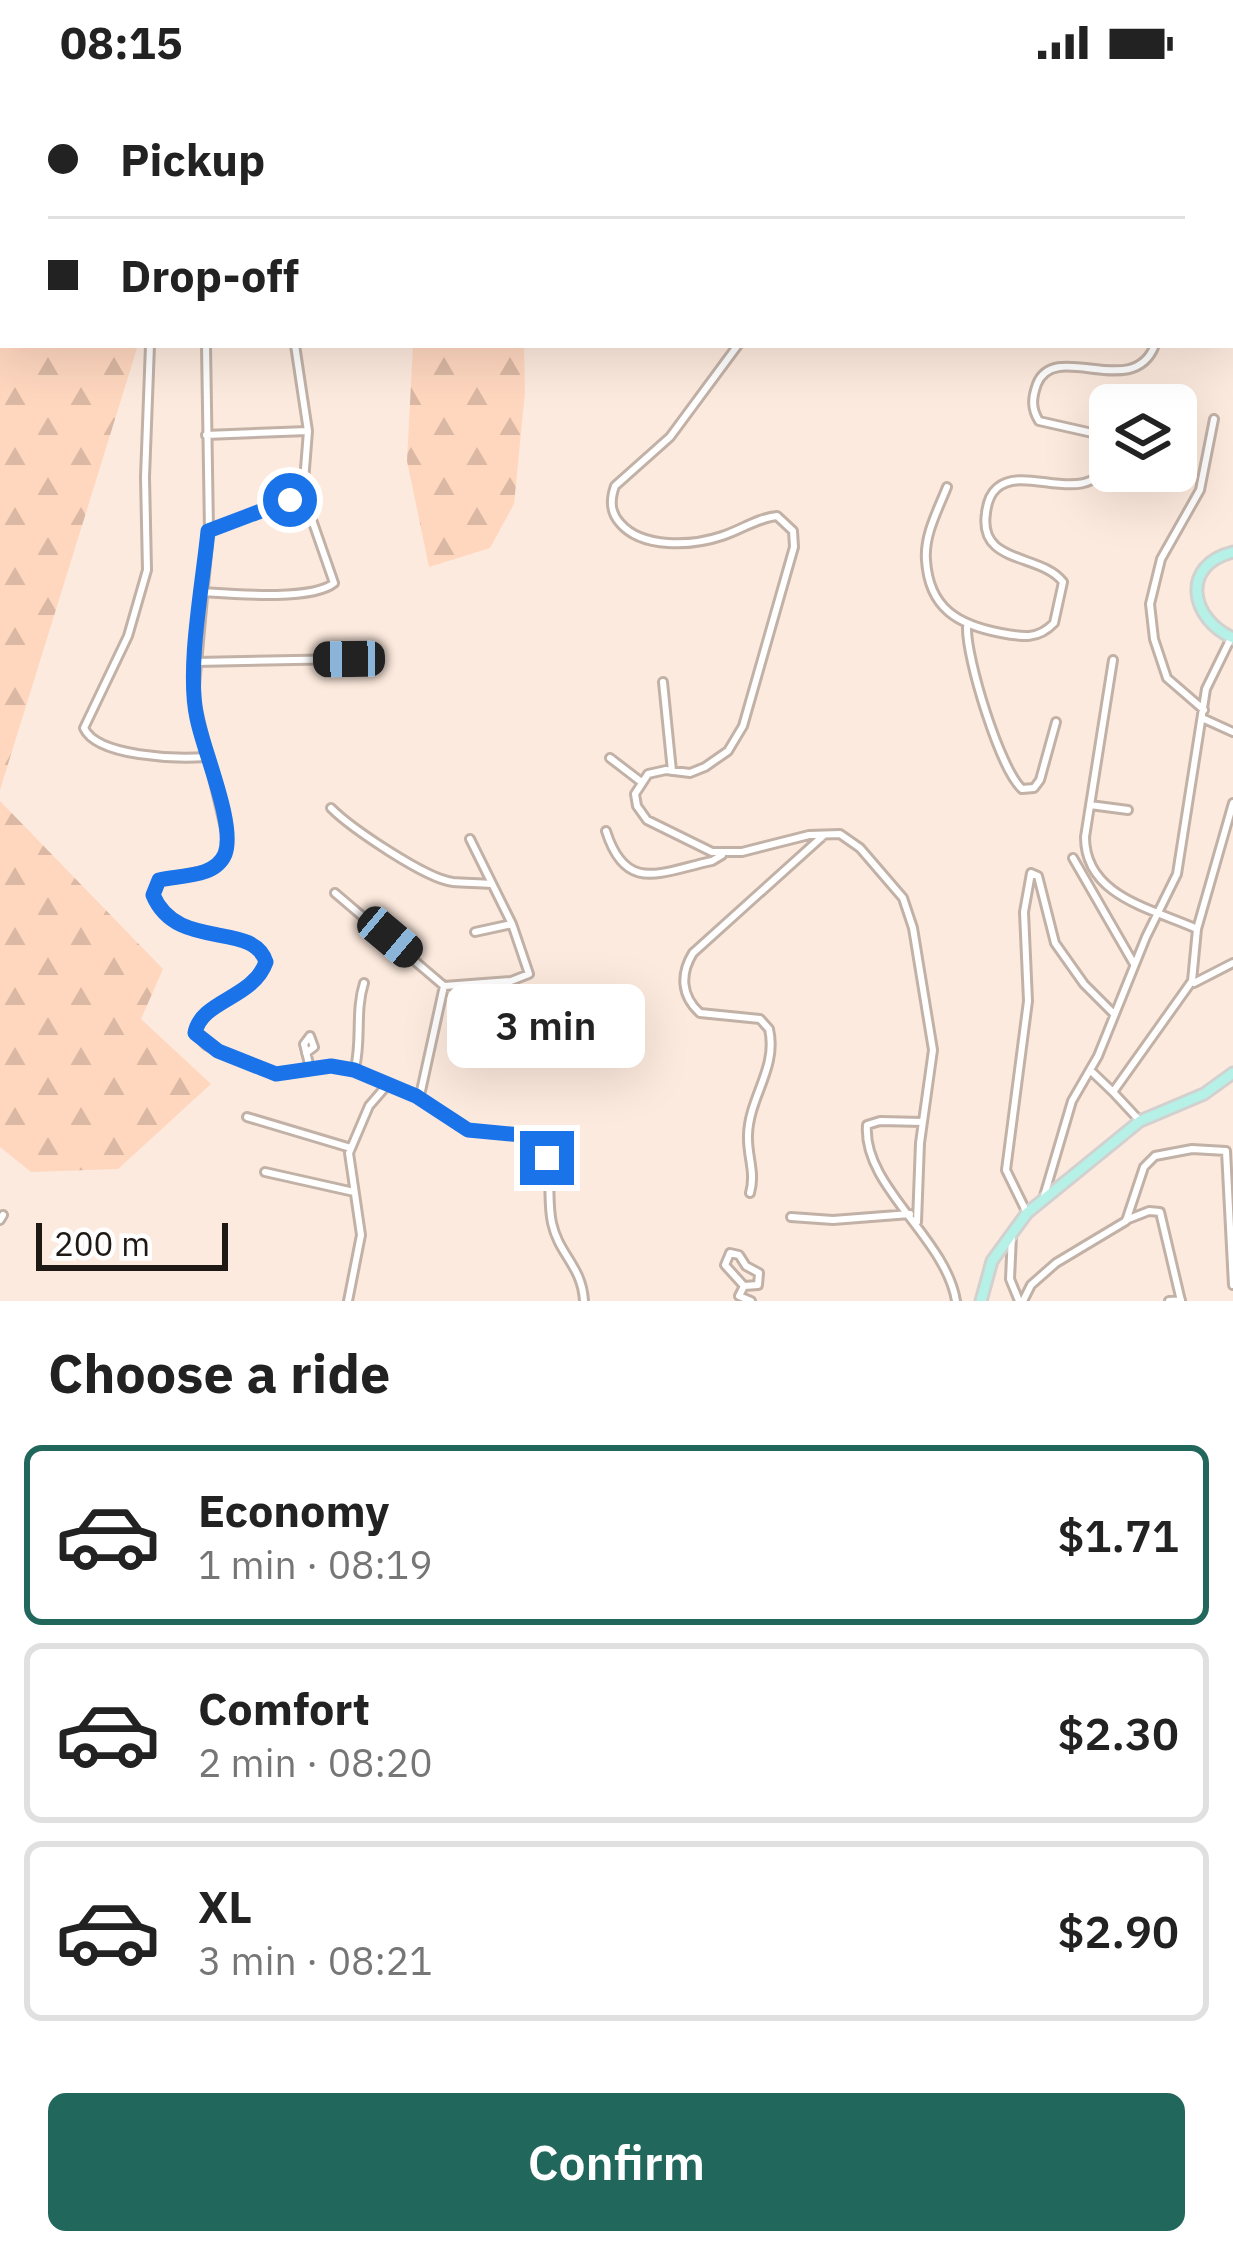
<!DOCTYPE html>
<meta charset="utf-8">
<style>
:root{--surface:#fff;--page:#f6f6f6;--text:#222;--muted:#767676;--line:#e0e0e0;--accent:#21675c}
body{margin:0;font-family:"IBM Plex Sans",sans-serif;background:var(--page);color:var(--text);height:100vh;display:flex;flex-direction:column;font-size:45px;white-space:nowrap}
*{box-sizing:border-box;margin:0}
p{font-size:39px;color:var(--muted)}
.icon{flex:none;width:66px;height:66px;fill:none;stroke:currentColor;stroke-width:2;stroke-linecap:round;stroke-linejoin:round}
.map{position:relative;height:1217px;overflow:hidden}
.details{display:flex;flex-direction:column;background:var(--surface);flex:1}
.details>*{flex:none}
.top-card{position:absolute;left:0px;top:0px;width:1233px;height:264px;box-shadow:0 12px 48px #0002;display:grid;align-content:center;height:264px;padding:0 48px;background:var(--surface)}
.fabs{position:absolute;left:1089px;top:300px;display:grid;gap:24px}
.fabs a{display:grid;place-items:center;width:108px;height:108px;border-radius:18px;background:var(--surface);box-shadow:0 12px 48px #0002;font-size:60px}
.scale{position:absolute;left:36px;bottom:30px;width:192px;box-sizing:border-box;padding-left:12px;border:6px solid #1f1915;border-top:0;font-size:33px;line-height:42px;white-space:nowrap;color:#1f1915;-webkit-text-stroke:9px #fff;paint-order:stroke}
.end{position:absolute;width:54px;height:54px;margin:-27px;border:15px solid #1a73e8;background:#fff;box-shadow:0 0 0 6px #fff}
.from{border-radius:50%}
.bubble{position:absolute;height:84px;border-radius:18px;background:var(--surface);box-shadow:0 12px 48px #0002;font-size:39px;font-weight:600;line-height:84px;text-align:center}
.car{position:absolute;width:36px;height:72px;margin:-36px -18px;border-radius:15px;box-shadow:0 0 9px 3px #0007;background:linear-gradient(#222 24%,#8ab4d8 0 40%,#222 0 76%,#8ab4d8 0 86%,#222 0)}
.top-card b{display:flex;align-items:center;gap:42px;height:114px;font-size:45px}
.top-card b+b{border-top:3px solid var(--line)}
.top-card i{width:30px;height:30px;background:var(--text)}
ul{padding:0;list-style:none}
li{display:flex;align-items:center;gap:36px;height:180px;margin:0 24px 18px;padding:0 24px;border:6px solid var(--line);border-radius:18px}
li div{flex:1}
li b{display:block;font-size:45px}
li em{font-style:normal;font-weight:600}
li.selected{border-color:var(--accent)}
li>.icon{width:108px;height:108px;stroke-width:1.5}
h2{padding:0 48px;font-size:54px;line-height:144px}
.action{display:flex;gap:24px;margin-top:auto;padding:24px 48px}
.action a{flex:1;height:138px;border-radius:18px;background:var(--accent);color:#fff;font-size:48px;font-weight:600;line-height:138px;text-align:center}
.status{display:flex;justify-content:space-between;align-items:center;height:84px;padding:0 60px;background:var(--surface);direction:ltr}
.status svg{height:33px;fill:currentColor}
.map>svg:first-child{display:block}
</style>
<div class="status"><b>08:15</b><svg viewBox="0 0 49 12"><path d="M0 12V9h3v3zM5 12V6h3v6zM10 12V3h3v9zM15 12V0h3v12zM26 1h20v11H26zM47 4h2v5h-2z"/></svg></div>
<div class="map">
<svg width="1233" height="1217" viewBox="0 0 1233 1217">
<defs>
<pattern id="forest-firs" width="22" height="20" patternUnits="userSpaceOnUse" patternTransform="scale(3)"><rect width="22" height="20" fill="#ffd7bf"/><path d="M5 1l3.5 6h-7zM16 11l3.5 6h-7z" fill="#dab8a3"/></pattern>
</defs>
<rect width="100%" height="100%" fill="#fdeade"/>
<path fill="url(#forest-firs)" d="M0,0l148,3h-145v258h135l-138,445z
M413,261h111l1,47 -11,112 -24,44 -61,19 -22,-106z
M0,717l163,168 -22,50 70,65 -93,85 -87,3 -31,-25z"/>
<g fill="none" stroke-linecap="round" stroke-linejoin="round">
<defs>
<path id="minor" d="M206,0l1,3
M774,0l5,3
M1102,0l2,3
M1225,0l2,3
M142,3l4,-3
M755,3l4,-3
M1230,12l3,8
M150,261l-5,132 2,93 -19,66 -44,92c13,29 93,31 122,29
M206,261l3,186 -15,166 34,144 -4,17 -13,11 -52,11 -6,15c23,57 101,25 113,66 -12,37 -64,37 -71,72l11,12 56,25 22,4 47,-8 23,4 62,26 52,34 53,4 17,6c17,23 8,56 14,83 7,32 30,43 32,78
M295,261l13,86 -5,63
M738,261l-68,92 -55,49c-5,14 -5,26 5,37 22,26 72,23 102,13 19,-6 35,-18 55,-20l16,15 1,16 -51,179 -15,25 -23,16 -15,6 -24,-3 -18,4 -13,20 2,12 10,14 65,32h30l67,-17 31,-1 20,14 43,50 10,30 20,122 -13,93 -3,79
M206,351l102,-4
M1110,353l-71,-16c-8,-13 -7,-23 -2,-37 18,-45 96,18 118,-39
M947,403c-9,23 -23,48 -21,73 3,49 33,65 75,73 21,4 37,7 53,-10l9,-41c-22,-29 -85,-17 -77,-69 1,-9 4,-19 11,-25 29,-25 88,22 113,-27
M203,508c30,2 109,9 131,-9l-31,-89 -94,37
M967,543c-1,31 33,142 55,162l12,-1 6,-8 16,-58
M1113,576l-28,177c0,60 69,72 112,92
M196,578l153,-3 15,-4 8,-8
M663,598l9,89
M1204,626l-37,-32 -13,-39 -4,-35 11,-45 39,-69 14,-71
M1202,634l31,14
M610,674l30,23
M1090,721l38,5
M331,724c20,20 95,71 122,74 12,1 25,1 38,2
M606,747c20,63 54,41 106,30l10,-6
M470,755l42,85
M1073,774l61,106
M335,809l109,93 -23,105 -5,5
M1194,899l39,-20
M444,902l67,-5 18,-7 -17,-50 -37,8
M306,969l8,-6 -4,-11 -6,8 6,24
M355,984c7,-29 0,-57 9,-85
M1090,986l23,22
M247,1033l104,31
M1140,1037l-27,-29 79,-111 5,-52 36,-126
M923,1038l-43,-1 -13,4c-5,61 79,113 89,176
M265,1088l89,20
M750,1109c6,-21 -3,-37 -2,-58 1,-38 30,-67 21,-106l-9,-10 -60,-6c-19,-17 -20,-39 -7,-60l131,-118
M1044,1112l28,-95 26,-45 48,-119 31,-63 29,-185 25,-51
M1027,1129l-21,-43 22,-169 -4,-89 7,-39 7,3 17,67 29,41 29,29
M791,1133l42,3 77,-6
M0,1136l3,-5
M1126,1136l23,-9 11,1 21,89
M1012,1151l-2,44 9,22
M744,1202l14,-1 1,-12 -13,-7 -7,-11 -9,-2 -5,12 19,21 -5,10 12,5
M348,1217l13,-66 -12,-82 20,-47 19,-22
M1023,1217l8,-16 25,-22 70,-42 18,-54 11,-11 37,-7 34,2 7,134
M1169,1217l12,-1"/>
<path id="major" d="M1075,0l1,3
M1230,165h3
M1233,468c-53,13 -43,67 0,86
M981,1217l11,-40 35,-48 113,-92 64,-27 29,-21"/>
</defs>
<use href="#minor" stroke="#c2b1a6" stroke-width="12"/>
<use href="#major" stroke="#d2d1d0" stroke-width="15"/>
<use href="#minor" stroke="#fff" stroke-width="6"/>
<use href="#major" stroke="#b5f1e6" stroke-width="9"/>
</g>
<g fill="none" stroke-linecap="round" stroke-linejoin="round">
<path stroke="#1a73e8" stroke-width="15" d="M290,416l-82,31c-5,52 -22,138 -11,187 6,32 39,107 28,136 -10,24 -45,21 -66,26l-6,15c24,57 100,25 113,67 -13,37 -65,38 -71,71l23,18 58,23 55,-8 23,4 62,26 52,34 64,6 9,7 6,15"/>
</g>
</svg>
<div class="fabs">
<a><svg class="icon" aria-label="layers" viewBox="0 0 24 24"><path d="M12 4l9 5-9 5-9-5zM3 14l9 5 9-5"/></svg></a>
</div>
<div class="scale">200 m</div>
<i class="end from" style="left:290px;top:416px"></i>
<i class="end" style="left:547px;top:1074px"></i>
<div class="bubble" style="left:447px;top:900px;width:198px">3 min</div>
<i class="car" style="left:349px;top:575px;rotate:269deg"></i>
<i class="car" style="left:390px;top:853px;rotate:130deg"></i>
<div class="top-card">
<b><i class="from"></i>Pickup</b>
<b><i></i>Drop-off</b>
</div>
</div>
<section class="details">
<h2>Choose a ride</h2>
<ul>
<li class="selected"><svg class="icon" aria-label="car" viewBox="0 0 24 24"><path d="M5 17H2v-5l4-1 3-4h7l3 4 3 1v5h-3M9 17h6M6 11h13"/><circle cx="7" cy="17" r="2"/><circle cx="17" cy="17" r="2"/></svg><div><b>Economy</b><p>1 min · 08:19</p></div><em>$1.71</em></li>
<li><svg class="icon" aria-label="car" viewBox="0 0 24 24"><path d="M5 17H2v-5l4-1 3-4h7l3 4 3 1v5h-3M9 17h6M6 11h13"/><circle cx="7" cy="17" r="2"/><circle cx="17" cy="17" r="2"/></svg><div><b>Comfort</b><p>2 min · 08:20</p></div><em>$2.30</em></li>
<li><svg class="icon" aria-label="car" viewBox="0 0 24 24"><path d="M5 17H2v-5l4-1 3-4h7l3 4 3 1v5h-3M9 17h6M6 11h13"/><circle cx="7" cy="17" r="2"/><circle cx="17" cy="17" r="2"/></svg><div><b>XL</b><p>3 min · 08:21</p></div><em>$2.90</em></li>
</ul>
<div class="action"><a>Confirm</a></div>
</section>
